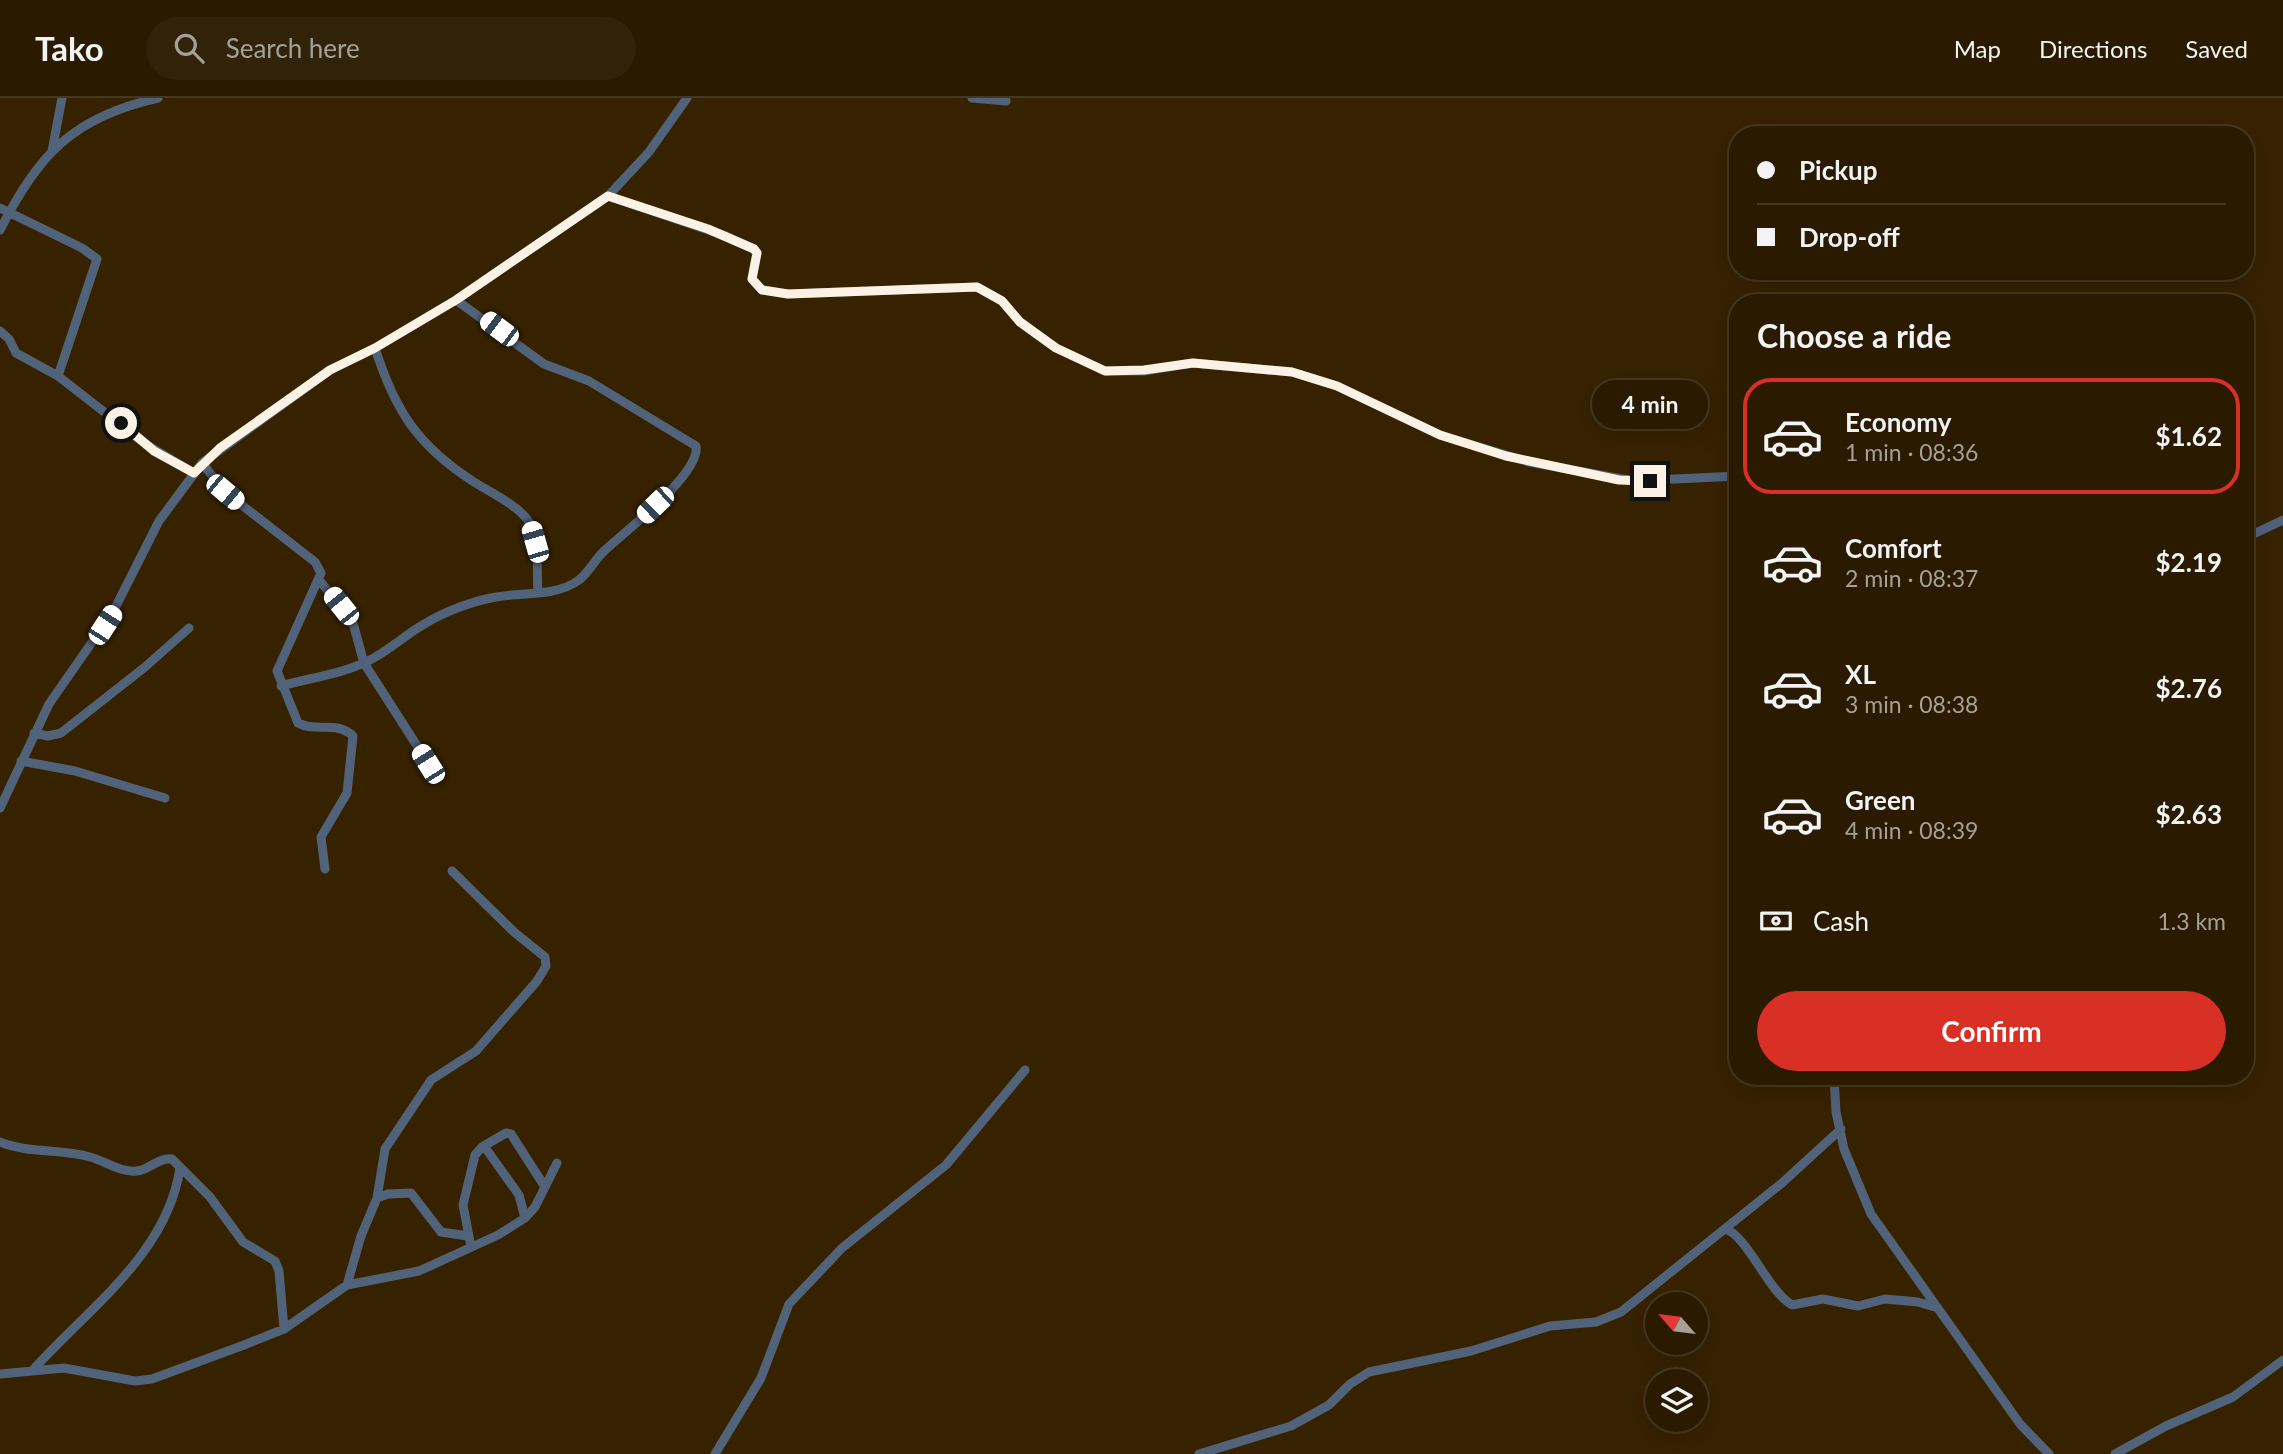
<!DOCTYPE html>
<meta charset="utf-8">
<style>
:root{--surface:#291a00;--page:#31230a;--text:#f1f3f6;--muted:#a5a199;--line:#453822;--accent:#d93025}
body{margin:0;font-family:Lato,sans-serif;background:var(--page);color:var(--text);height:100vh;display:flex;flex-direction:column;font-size:26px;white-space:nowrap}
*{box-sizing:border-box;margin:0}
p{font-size:23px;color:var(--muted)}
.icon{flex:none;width:38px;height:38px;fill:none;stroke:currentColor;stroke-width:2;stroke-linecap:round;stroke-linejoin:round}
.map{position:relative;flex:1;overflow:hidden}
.drawer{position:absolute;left:1729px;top:196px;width:525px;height:791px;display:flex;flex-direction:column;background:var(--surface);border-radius:28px;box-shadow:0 7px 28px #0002,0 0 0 2px var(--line)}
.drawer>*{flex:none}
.top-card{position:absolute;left:1729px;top:28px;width:525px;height:154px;border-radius:28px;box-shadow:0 7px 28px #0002,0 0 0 2px var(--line);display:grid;align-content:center;height:154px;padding:0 28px;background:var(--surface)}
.needle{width:46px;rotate:298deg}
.controls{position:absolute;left:1645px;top:1194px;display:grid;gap:14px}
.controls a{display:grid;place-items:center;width:63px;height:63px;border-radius:50%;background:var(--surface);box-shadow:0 7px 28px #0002,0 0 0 2px var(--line);font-size:35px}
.end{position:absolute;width:32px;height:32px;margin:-16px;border:9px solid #fbf2e5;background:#111;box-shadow:0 0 0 4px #111}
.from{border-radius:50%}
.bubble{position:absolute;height:49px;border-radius:24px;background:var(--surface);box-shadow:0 7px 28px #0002,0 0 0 2px var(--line);font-size:23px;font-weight:700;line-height:49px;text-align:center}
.car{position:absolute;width:21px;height:42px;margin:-21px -10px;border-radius:9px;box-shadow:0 0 5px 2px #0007;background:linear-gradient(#fff 24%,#345 0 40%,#fff 0 76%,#345 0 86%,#fff 0)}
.top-card b{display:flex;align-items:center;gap:24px;height:66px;font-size:26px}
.top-card b+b{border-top:2px solid var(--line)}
.top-card i{width:18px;height:18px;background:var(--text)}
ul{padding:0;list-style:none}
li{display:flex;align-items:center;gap:21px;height:116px;margin:0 14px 10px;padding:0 14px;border:4px solid transparent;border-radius:28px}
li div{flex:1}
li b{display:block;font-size:26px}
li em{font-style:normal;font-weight:700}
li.current{border-color:var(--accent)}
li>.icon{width:63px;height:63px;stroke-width:1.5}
h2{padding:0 28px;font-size:32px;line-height:84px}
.pay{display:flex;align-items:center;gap:18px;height:77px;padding:0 28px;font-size:26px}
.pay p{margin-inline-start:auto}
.button{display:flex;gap:14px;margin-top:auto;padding:14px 28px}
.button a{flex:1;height:80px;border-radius:42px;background:var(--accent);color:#fff;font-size:28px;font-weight:700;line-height:80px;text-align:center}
header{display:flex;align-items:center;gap:42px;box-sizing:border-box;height:98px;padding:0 35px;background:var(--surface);border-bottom:2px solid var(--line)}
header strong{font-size:33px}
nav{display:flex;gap:38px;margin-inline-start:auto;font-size:24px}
.search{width:490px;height:63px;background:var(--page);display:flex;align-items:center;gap:18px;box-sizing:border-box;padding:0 24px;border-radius:38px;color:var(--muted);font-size:26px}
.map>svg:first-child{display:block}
</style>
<header>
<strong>Tako</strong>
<div class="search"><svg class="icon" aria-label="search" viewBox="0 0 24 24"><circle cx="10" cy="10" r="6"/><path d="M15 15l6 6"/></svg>Search here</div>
<nav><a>Map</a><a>Directions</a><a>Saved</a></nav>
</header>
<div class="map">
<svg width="2283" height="1356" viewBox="0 0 2283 1356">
<rect width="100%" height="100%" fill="#372200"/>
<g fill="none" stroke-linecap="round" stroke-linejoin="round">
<path stroke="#51627b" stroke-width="9" d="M972,0l34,3
M52,53l10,-53
M608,98l118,40 28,13 3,4 -5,26 10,11 26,4 189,-7 25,14 18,21 36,26 49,23h39l49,-8 99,9 45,14 103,49 89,27 104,19 105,-5
M0,110l82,40 15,11 -39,117
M0,132c39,-76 73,-113 158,-132
M0,233l9,8 7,14 42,23 86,67 50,30
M375,250c20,63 43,98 99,134 16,10 41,22 53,37 14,18 9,52 11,73
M202,365l23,29 90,70 6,11 -44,98 21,52c18,10 38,-3 55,13l-6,57 -26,44 4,32
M2245,440l38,-18
M320,483l33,42 11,40 64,100
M281,588c28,-8 61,-12 87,-25 22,-11 38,-27 58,-38 20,-12 47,-22 70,-26 26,-5 60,0 83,-17 9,-7 16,-20 24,-28 20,-19 98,-78 93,-106l-107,-65 -45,-17 -88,-64
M34,635l14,3 13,-3 84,-66 44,-39
M21,663l54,10 90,27
M0,710l49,-104 64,-92 46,-91 43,-58 128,-93 45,-22 81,-48 152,-104 41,-44 38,-54
M1834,978l2,36 8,37 27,65 149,210 29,30
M0,1044c29,12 61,6 90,15 15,4 31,16 47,14 12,-1 22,-14 35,-12l38,38 33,45 32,19 4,10 5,58
M484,1048l35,49 6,23
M377,1100l11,-4 23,-1 30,39 27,4
M1725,1131c22,6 42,61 67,76l31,-6 35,7 27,-7 33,3 20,6
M471,1149l-8,-42 12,-50 7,-8 24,-14 5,1 34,53
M347,1187l14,-49 16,-38 8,-49 46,-69 45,-29 61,-70 9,-15 -1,-9 -31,-25 -62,-61
M32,1273c55,-62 135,-116 148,-203
M0,1276l64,-6 71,13 17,-2 92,-34 40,-16 63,-44 72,-14 79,-36 27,-17 10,-11 22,-44
M715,1356l46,-76 28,-74 53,-56 104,-83 79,-95
M1199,1356l92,-28 38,-21 21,-21 19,-12 102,-21 79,-25 46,-4 25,-10 161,-129 59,-54
M2115,1356l51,-28 67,-29 50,-37"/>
</g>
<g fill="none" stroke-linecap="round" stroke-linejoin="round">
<path stroke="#fbf2e5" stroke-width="9" d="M121,325l33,28 40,22 26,-25 110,-78 45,-22 81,-48 152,-104 100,33 46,20 3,4 -5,26 10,11 26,4 189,-7 25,14 18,21 36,26 49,23 39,-1 49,-7 99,9 45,14 103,49 66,21 113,24 31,1"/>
</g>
</svg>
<div class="controls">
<a><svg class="needle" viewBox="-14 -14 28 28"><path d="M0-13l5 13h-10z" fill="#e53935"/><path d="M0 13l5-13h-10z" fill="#a5a199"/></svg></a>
<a><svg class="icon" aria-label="layers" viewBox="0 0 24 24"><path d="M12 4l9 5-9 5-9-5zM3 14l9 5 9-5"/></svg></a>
</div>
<i class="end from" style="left:121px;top:325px"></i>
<i class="end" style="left:1650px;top:383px"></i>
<div class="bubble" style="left:1592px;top:282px;width:116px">4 min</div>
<i class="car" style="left:499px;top:231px;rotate:307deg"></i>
<i class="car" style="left:225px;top:394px;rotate:130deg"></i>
<i class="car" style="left:655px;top:407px;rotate:226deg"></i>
<i class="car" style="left:535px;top:444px;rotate:344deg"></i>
<i class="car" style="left:341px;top:508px;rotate:321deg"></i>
<i class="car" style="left:105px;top:527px;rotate:33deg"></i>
<i class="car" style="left:428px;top:666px;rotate:328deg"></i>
<div class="top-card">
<b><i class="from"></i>Pickup</b>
<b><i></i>Drop-off</b>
</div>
<section class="drawer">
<h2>Choose a ride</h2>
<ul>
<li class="current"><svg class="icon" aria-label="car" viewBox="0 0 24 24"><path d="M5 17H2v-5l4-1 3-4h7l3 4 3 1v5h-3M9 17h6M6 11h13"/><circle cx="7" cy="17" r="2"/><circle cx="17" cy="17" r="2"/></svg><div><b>Economy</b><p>1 min · 08:36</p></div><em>$1.62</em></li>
<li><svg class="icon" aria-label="car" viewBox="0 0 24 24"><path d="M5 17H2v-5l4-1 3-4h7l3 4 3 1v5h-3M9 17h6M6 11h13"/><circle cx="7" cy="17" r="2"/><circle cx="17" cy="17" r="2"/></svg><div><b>Comfort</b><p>2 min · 08:37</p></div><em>$2.19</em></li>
<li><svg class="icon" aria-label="car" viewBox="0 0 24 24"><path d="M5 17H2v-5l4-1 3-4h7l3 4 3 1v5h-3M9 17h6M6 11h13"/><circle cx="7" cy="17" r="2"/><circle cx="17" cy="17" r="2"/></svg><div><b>XL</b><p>3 min · 08:38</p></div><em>$2.76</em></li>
<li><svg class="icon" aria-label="car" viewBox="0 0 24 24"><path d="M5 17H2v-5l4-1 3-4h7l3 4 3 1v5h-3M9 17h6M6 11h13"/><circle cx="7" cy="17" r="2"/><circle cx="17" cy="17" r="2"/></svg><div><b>Green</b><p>4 min · 08:39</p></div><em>$2.63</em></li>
</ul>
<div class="pay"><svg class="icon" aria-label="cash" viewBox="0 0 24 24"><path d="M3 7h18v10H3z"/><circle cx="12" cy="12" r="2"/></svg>Cash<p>1.3 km</p></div>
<div class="button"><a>Confirm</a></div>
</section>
</div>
